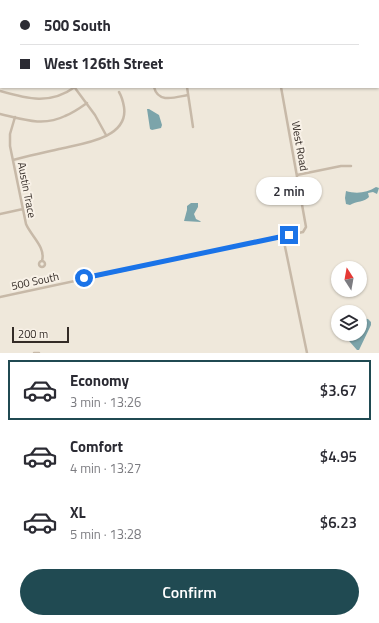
<!DOCTYPE html>
<meta charset="utf-8">
<style>
:root{--surface:#fff;--page:#f7f7f7;--text:#2b2b33;--muted:#7c7c81;--line:#e1e1e2;--accent:#204a52}
body{margin:0;font-family:"Titillium Web",sans-serif;background:var(--page);color:var(--text);height:100vh;display:flex;flex-direction:column;font-size:15px;white-space:nowrap}
*{box-sizing:border-box;margin:0}
p{font-size:13px;color:var(--muted)}
.icon{flex:none;width:22px;height:22px;fill:none;stroke:currentColor;stroke-width:2;stroke-linecap:round;stroke-linejoin:round}
.map{position:relative;height:353px;overflow:hidden}
.panel{display:flex;flex-direction:column;background:var(--surface);flex:1}
.panel>*{flex:none}
.hud{position:absolute;left:0px;top:0px;width:379px;height:88px;box-shadow:0 1px 3px #0004;display:grid;align-content:center;height:88px;padding:0 20px;background:var(--surface)}
.needle{width:26px;rotate:349deg}
.buttons{position:absolute;left:331px;top:261px;display:grid;gap:8px}
.buttons a{display:grid;place-items:center;width:36px;height:36px;border-radius:50%;background:var(--surface);box-shadow:0 1px 3px #0004;font-size:20px}
.scale{position:absolute;left:12px;bottom:10px;width:57px;box-sizing:border-box;padding-left:4px;border:2px solid #342c27;border-top:0;font-size:11px;line-height:14px;white-space:nowrap;color:#342c27;-webkit-text-stroke:3px #f8f1e7;paint-order:stroke}
.end{position:absolute;width:18px;height:18px;margin:-9px;border:5px solid #1a73e8;background:#fff;box-shadow:0 0 0 2px #fff}
.from{border-radius:50%}
.bubble{position:absolute;height:28px;border-radius:14px;background:var(--surface);box-shadow:0 1px 3px #0004;font-size:13px;font-weight:600;line-height:28px;text-align:center}
.hud b{display:flex;align-items:center;gap:14px;height:38px;font-size:15px}
.hud b+b{border-top:1px solid var(--line)}
.hud i{width:10px;height:10px;background:var(--text)}
ul{padding:7px 0 0;list-style:none}
li{display:flex;align-items:center;gap:12px;height:60px;margin:0 8px 6px;padding:0 12px;border:2px solid transparent;border-radius:0px}
li div{flex:1}
li b{display:block;font-size:15px}
li em{font-style:normal;font-weight:600}
li.selected{border-color:var(--accent)}
li>.icon{width:36px;height:36px;stroke-width:1.5}
.button{display:flex;gap:8px;margin-top:auto;padding:8px 20px}
.button a{flex:1;height:46px;border-radius:24px;background:var(--accent);color:#fff;font-size:16px;font-weight:600;line-height:46px;text-align:center}
.map>svg:first-child{display:block}
</style>
<div class="map">
<svg width="379" height="353" viewBox="0 0 379 353">
<rect width="100%" height="100%" fill="#efe8db"/>
<path fill="#7ca4aa" d="M147,109h2l10,6 3,10 -1,3 -9,2 -2,-1z
M376,187l3,1 -2,6 -4,-2 -5,1 1,4c-4,5 -13,4 -19,8l-4,-1 -1,-6 1,-7c10,3 21,2 30,-4z
M191,203h7v4l-4,7 2,5 4,2 1,1 -17,-1 3,-11v-4z
M360,318l8,1 3,3v3l-12,25h-2l-14,-16h17z"/>
<g fill="none" stroke-linecap="round" stroke-linejoin="round">
<path stroke="#c7b9a8" stroke-width="2.5" d="M53,0v1
M93,0l1,1
M191,0v1
M194,0v1
M250,0v1
M9,1l2,-1
M201,1l5,-1
M291,1l5,-1
M0,9l1,-1
M154,87c4,17 22,10 34,8
M187,87l6,40
M75,88l20,27 11,20
M0,91c28,8 50,14 75,-4
M0,114c22,5 43,13 65,2 8,-3 15,-8 22,-13
M15,117l-5,17v12l16,78c5,12 20,23 16,37
M13,160c15,-4 30,-7 46,-11 21,-5 70,-10 65,-42 -1,-6 -2,-10 -5,-15
M297,175l44,-9h10
M0,214l23,-5
M283,237l24,116
M39 264a3 3 0 1 1 6 0a3 3 0 1 1-6 0Z
M0,297l303,-65 3,-5 -25,-140
M34,353h5"/>
</g>
<g fill="none" stroke-linecap="round" stroke-linejoin="round">
<path stroke="#1a73e8" stroke-width="5" d="M84,278l205,-43"/>
</g>
<g text-anchor="middle" dominant-baseline="central" stroke-width="4" stroke-linejoin="round" paint-order="stroke">
<g font-size="11" fill="#342c27" stroke="#f8f1e7">
<text transform="translate(300 146) rotate(80)">West Road</text>
<text transform="translate(27 190) rotate(79)">Austin Trace</text>
<text transform="translate(35 281) rotate(-12)">500 South</text>
</g>
</g>
</svg>
<div class="buttons">
<a><svg class="needle" viewBox="-14 -14 28 28"><path d="M0-13l5 13h-10z" fill="#e53935"/><path d="M0 13l5-13h-10z" fill="#7c7c81"/></svg></a>
<a><svg class="icon" aria-label="layers" viewBox="0 0 24 24"><path d="M12 4l9 5-9 5-9-5zM3 14l9 5 9-5"/></svg></a>
</div>
<div class="scale">200 m</div>
<i class="end from" style="left:84px;top:278px"></i>
<i class="end" style="left:289px;top:235px"></i>
<div class="bubble" style="left:256px;top:177px;width:66px">2 min</div>
<div class="hud">
<b><i class="from"></i>500 South</b>
<b><i></i>West 126th Street</b>
</div>
</div>
<section class="panel">
<ul>
<li class="selected"><svg class="icon" aria-label="car" viewBox="0 0 24 24"><path d="M5 17H2v-5l4-1 3-4h7l3 4 3 1v5h-3M9 17h6M6 11h13"/><circle cx="7" cy="17" r="2"/><circle cx="17" cy="17" r="2"/></svg><div><b>Economy</b><p>3 min · 13:26</p></div><em>$3.67</em></li>
<li><svg class="icon" aria-label="car" viewBox="0 0 24 24"><path d="M5 17H2v-5l4-1 3-4h7l3 4 3 1v5h-3M9 17h6M6 11h13"/><circle cx="7" cy="17" r="2"/><circle cx="17" cy="17" r="2"/></svg><div><b>Comfort</b><p>4 min · 13:27</p></div><em>$4.95</em></li>
<li><svg class="icon" aria-label="car" viewBox="0 0 24 24"><path d="M5 17H2v-5l4-1 3-4h7l3 4 3 1v5h-3M9 17h6M6 11h13"/><circle cx="7" cy="17" r="2"/><circle cx="17" cy="17" r="2"/></svg><div><b>XL</b><p>5 min · 13:28</p></div><em>$6.23</em></li>
</ul>
<div class="button"><a>Confirm</a></div>
</section>
